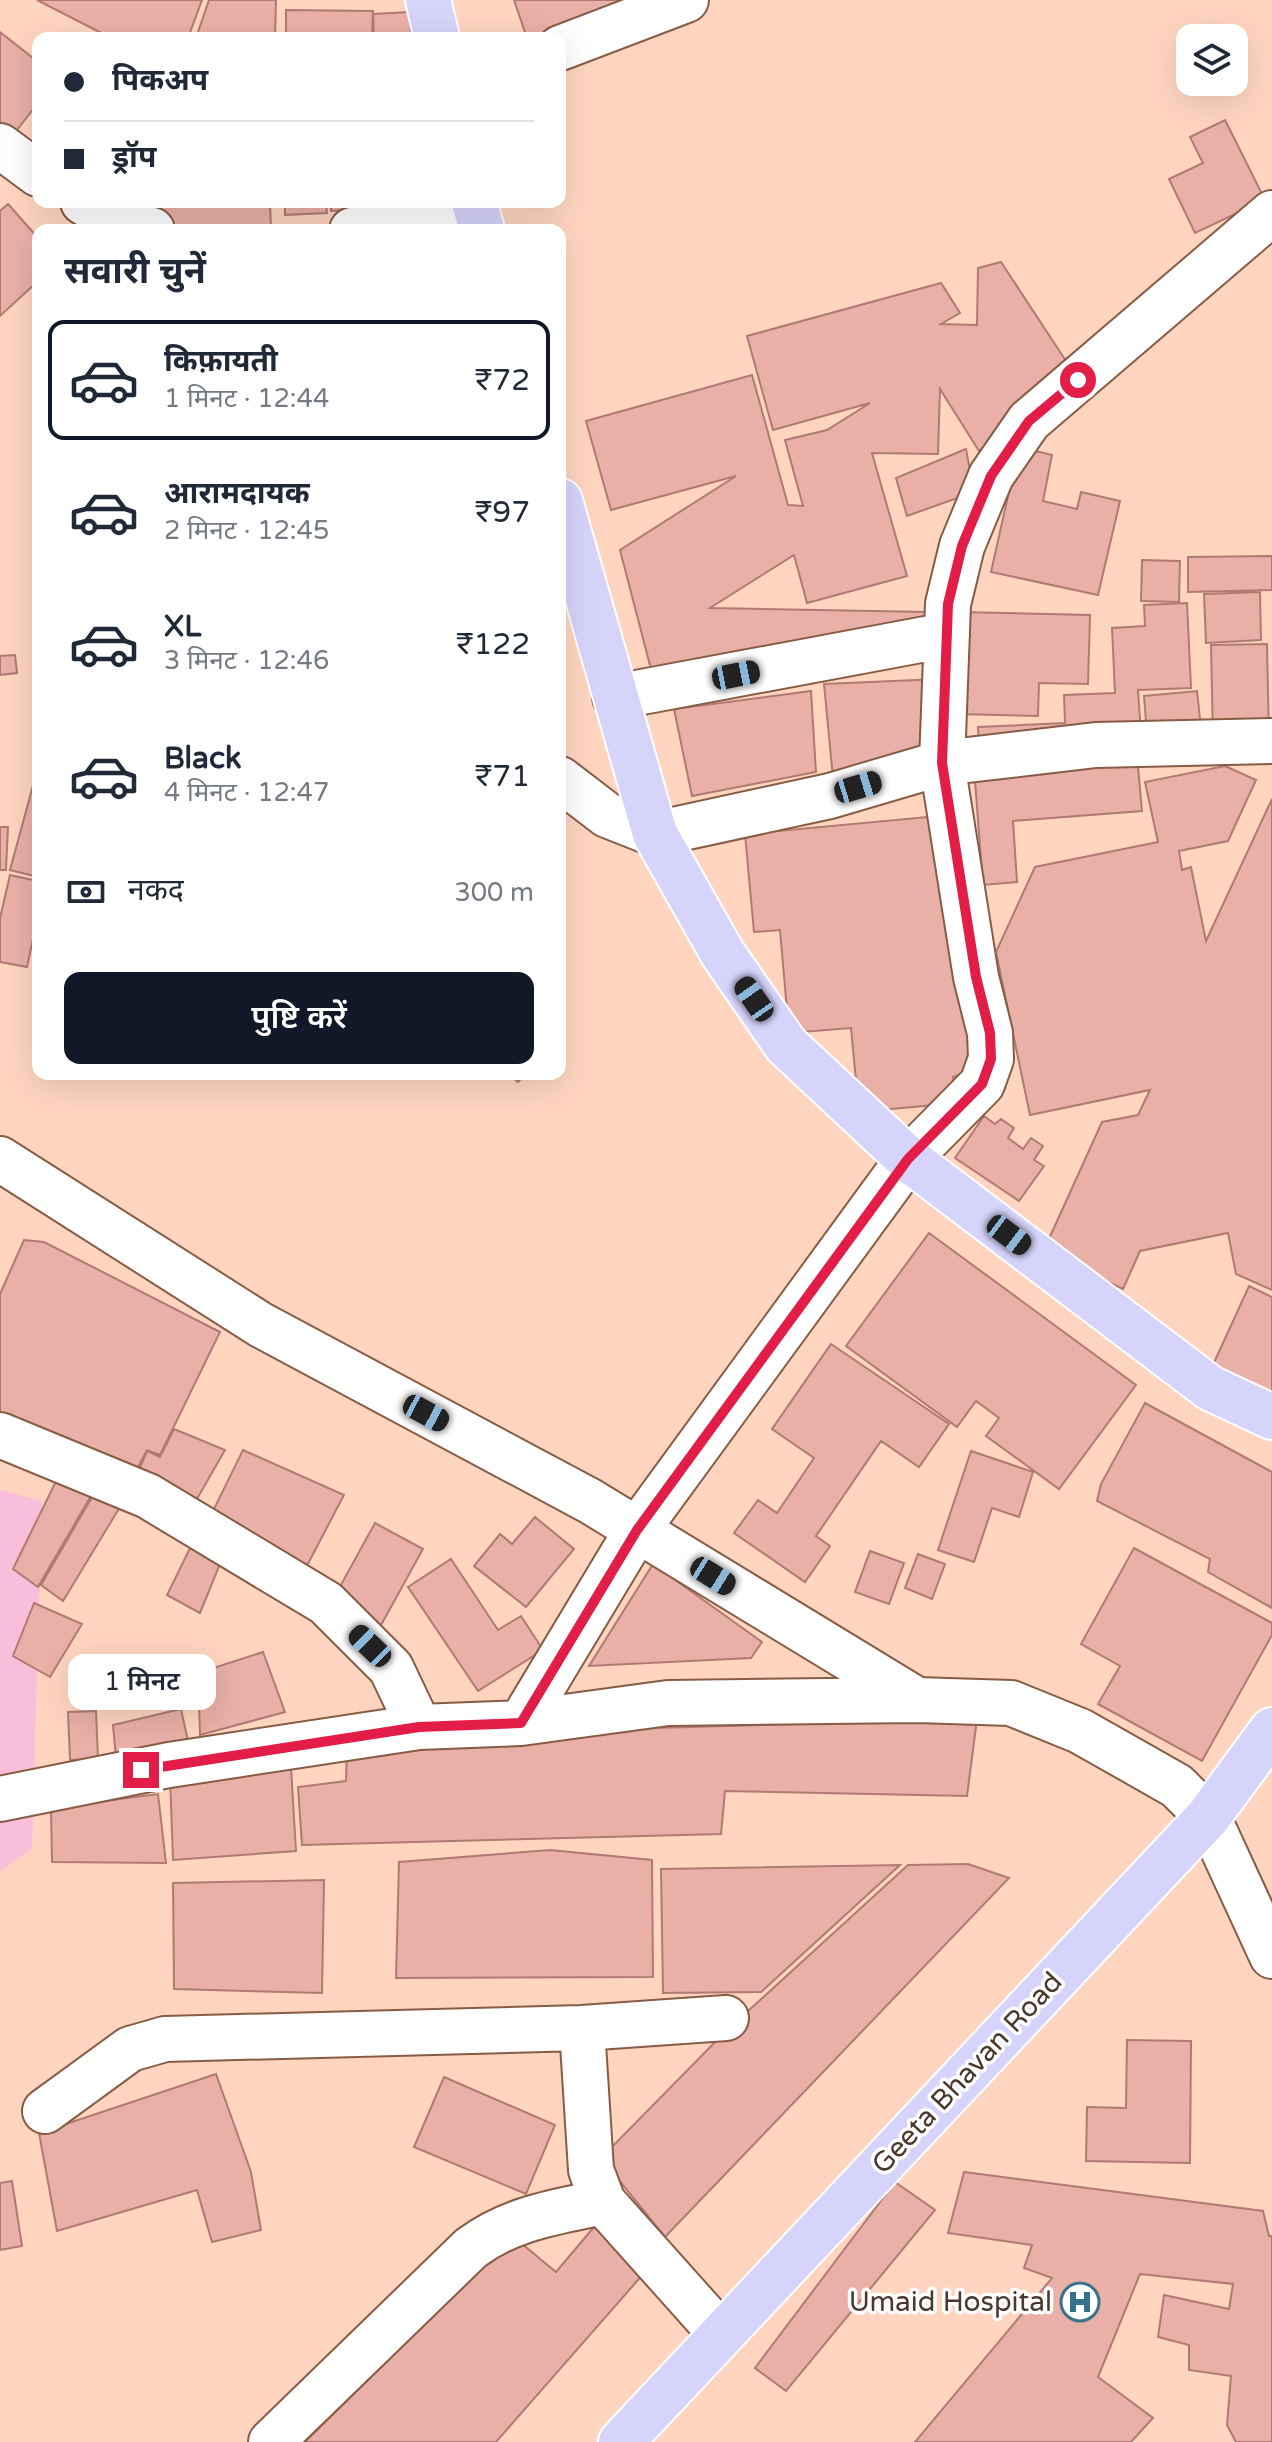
<!DOCTYPE html>
<html lang="hi">
<meta charset="utf-8">
<style>
:root{--surface:#fff;--page:#f6f6f7;--text:#1f2937;--muted:#747a83;--line:#e0e1e3;--accent:#111827}
body{margin:0;font-family:"Varela Round","Noto Sans Devanagari",sans-serif;background:var(--page);color:var(--text);height:100vh;display:flex;flex-direction:column;font-size:30px;white-space:nowrap}
*{box-sizing:border-box;margin:0}
p{font-size:26px;color:var(--muted)}
.icon{flex:none;width:44px;height:44px;fill:none;stroke:currentColor;stroke-width:2;stroke-linecap:round;stroke-linejoin:round}
.map{position:relative;flex:1;overflow:hidden}
.drawer{position:absolute;left:32px;top:224px;width:534px;height:856px;display:flex;flex-direction:column;background:var(--surface);border-radius:16px;box-shadow:0 8px 32px #0002}
.drawer>*{flex:none}
.hud{position:absolute;left:32px;top:32px;width:534px;height:176px;border-radius:16px;box-shadow:0 8px 32px #0002;display:grid;align-content:center;height:176px;padding:0 32px;background:var(--surface)}
.controls{position:absolute;left:1176px;top:24px;display:grid;gap:16px}
.controls a{display:grid;place-items:center;width:72px;height:72px;border-radius:16px;background:var(--surface);box-shadow:0 8px 32px #0002;font-size:40px}
.end{position:absolute;width:36px;height:36px;margin:-18px;border:10px solid #e11d48;background:#fff;box-shadow:0 0 0 4px #fff}
.from{border-radius:50%}
.bubble{position:absolute;height:56px;border-radius:16px;background:var(--surface);box-shadow:0 8px 32px #0002;font-size:26px;font-weight:600;line-height:56px;text-align:center}
.car{position:absolute;width:24px;height:48px;margin:-24px -12px;border-radius:10px;box-shadow:0 0 6px 2px #0007;background:linear-gradient(#222 24%,#8ab4d8 0 40%,#222 0 76%,#8ab4d8 0 86%,#222 0)}
.hud b{display:flex;align-items:center;gap:28px;height:76px;font-size:30px}
.hud b+b{border-top:2px solid var(--line)}
.hud i{width:20px;height:20px;background:var(--text)}
ul{padding:0;list-style:none}
li{display:flex;align-items:center;gap:24px;height:120px;margin:0 16px 12px;padding:0 16px;border:4px solid transparent;border-radius:16px}
li div{flex:1}
li b{display:block;font-size:30px}
li em{font-style:normal;font-weight:600}
li.active{border-color:var(--accent)}
li>.icon{width:72px;height:72px;stroke-width:1.5}
h2{padding:0 32px;font-size:36px;line-height:96px}
.pay{display:flex;align-items:center;gap:20px;height:88px;padding:0 32px;font-size:30px}
.pay p{margin-inline-start:auto}
.action{display:flex;gap:16px;margin-top:auto;padding:16px 32px}
.action a{flex:1;height:92px;border-radius:16px;background:var(--accent);color:#fff;font-size:32px;font-weight:600;line-height:92px;text-align:center}
.map>svg:first-child{display:block}
</style>
<div class="map">
<svg width="1272" height="2442" viewBox="0 0 1272 2442">
<rect width="100%" height="100%" fill="#ffd5c0"/>
<path fill="#f9beda" d="M0,1490l42,11 -10,347 -32,24z"/>
<path fill="#e9b0a7" stroke="#b07a72" stroke-width="2" d="M37,0h165l-14,38h-77z
M209,0h67l-1,38h-79z
M514,0h128l-109,38h-6z
M286,10l87,1 -1,27h-86z
M410,12l1,26h-37l-1,-24z
M0,32l38,30v41l-25,32 -13,-11z
M1225,120l40,80 -70,33 -26,-54 34,-16 -13,-26z
M151,202h119l1,28 -118,-2z
M285,202h41l1,11 -42,2z
M331,202h47v7l-47,2z
M8,204l30,34v43l-38,35v-105z
M1001,262l71,108 -93,81 -39,-62 -2,65 -66,-1 35,123 -100,27 -13,-48 -84,53 218,4v15l-276,46 -32,-123 116,-74 -125,34 -25,-89 166,-46 36,130 15,1 -18,-66 42,-10 43,-27 -97,27 -26,-94 194,-53 19,30 -19,11 36,1 1,-57z
M1019,447l33,8 -9,46 34,8 4,-17 39,9 -22,94 -107,-23z
M966,449l8,43 -67,24 -11,-38z
M1272,556v34l-84,2v-35z
M1142,560l38,1 -1,41 -38,-1z
M1260,592l1,48 -55,3 -2,-49z
M1187,603l4,85 -53,2 3,44 -162,18 -1,-25 87,-4 -1,-28 51,-2 -3,-65 33,-2 -1,-21z
M961,612l129,3 -2,69 -49,-1 -1,33 -80,-2z
M1267,644l2,95 -56,1 -2,-95z
M15,655l2,18 -17,2v-19z
M939,679l-11,78 -95,21 -9,-94z
M811,691l5,81 -124,24 -18,-87z
M1197,691l4,37 -54,6 -3,-38z
M1137,756l5,55 -129,10 4,61 -34,3 -9,-117z
M1225,766l31,14 -28,61 -49,10 3,19 9,-3 15,74 66,-142v491l-36,-16 -8,-41 -88,18 -17,38 -80,-37 59,-130 36,-7 12,-25 -120,25 -34,-163 39,-85 123,-25 -13,-60z
M38,767v110l-28,-7z
M938,816l38,253 -23,8 3,26 -97,9 -8,-84 -62,5 -9,-103 -26,2 -9,-98z
M0,827h8l-2,43h-6z
M10,875l28,6v35l-11,51 -27,-5v-44z
M509,1074h16l-7,8z
M984,1116l11,8 6,-5 13,9 -6,10 15,11 8,-11 12,8 -9,14 10,6 -25,35 -64,-43z
M929,1233l207,152 -77,104 -73,-53 13,-18 -23,-17 -19,26 -111,-81z
M24,1240l20,2 176,90 -60,123 -13,-5 -18,34 -129,-61v-129z
M1249,1286l23,11v97l-60,-27z
M831,1344l118,80 -30,43 -38,-26 -65,95 14,10 -25,36 -71,-49 24,-33 19,13 37,-55 -42,-29z
M1145,1403l127,69v136l-64,-36 2,-13 -113,-58 4,-17z
M174,1429l51,21 -36,63 -55,-31 13,-31 13,6z
M243,1450l101,45 -43,82 -94,-54z
M971,1451l62,21 -14,45 -27,-9 -18,54 -36,-12z
M63,1467l36,15 -61,105 -25,-18z
M99,1485l27,12 -63,104 -22,-16z
M535,1517l39,32 -48,58 -52,-41 26,-32 12,10z
M375,1523l48,26 -43,78 -48,-26z
M193,1542l29,17 -22,54 -33,-18z
M1134,1548l138,75v12l-70,126 -104,-57 22,-38 -39,-22z
M870,1551l34,12 -15,41 -34,-12z
M918,1554l27,10 -13,35 -27,-11z
M451,1559l47,71 23,-14 22,34 -65,41 -70,-104z
M653,1564l109,78 -11,16 -162,8z
M34,1603l48,21 -32,53 -37,-21z
M263,1652l22,60 -85,23 -2,-62z
M181,1709l7,32 -72,17 -3,-33z
M96,1711l2,48 -28,1 -2,-48z
M977,1719l-10,77 -242,-5 -4,43 -419,11 -4,-58 48,-6 1,-31 234,-20z
M291,1767l5,84 -123,9 -3,-83z
M158,1794l8,69 -114,-1 -1,-54z
M550,1850l102,10 1,117 -257,1 3,-116z
M968,1864l41,14 -344,359 -64,-79 123,-125 184,-168z
M900,1865l-139,127 -98,1 -2,-124z
M324,1880l-2,113 -148,-4 -1,-106z
M1127,2040l64,1 -1,122 -104,-2 1,-54 39,1z
M216,2074l35,98 10,58 -49,12 -15,-52 -140,41 -18,-98z
M444,2077l111,48 -29,69 -112,-47z
M964,2172l299,39 6,25h3v206h-36l-9,-17 4,-49 -42,-6v-25l-31,-8 6,-42 65,14 4,-25 -93,-10 -42,103 55,41 -22,24h-216l137,-164 -28,-10 8,-23 -84,-12z
M12,2181l10,65 -22,4v-67z
M895,2182l40,28 -149,181 -31,-23z
M594,2227l51,45 -149,170h-191l170,-167 35,-41 46,38z"/>
<g fill="none" stroke-linecap="round" stroke-linejoin="round">
<defs>
<path id="minor" d="M560,48l126,-48
M0,146l38,28
M83,202l28,17 41,11
M352,230l123,-21
M615,697l332,-62
M560,779l47,36 48,19 175,-38 112,-33 154,-18 176,-4
M0,1159l261,166 329,176 327,199
M0,1435l148,61 178,107 65,65 28,59
M521,1723l116,-193 271,-371 74,-75 9,-25 -1,-26 -14,-56 -34,-214 6,-159 14,-58 29,-70 38,-55 243,-208
M0,1799l169,-34 250,-38 102,-4 147,-20 249,-3 94,3 69,28 97,55 31,31 64,139
M582,2028l144,-10
M45,2111l85,-62 35,-10 417,-11 9,142 12,32 118,132
M271,2442l200,-194c40,-30 85,-36 132,-46"/>
<path id="major" d="M428,0l9,38
M474,202l8,28
M560,501l95,333 68,120 63,91 122,114 302,229 62,29
M621,2442l587,-625 64,-87"/>
</defs>
<use href="#minor" stroke="#885c44" stroke-width="48"/>
<use href="#major" stroke="#fff" stroke-width="48"/>
<use href="#minor" stroke="#fff" stroke-width="44"/>
<use href="#major" stroke="#d7d4fb" stroke-width="44"/>
</g>
<g fill="none" stroke-linecap="round" stroke-linejoin="round">
<path stroke="#e11d48" stroke-width="10" d="M141,1770l278,-43 102,-4 116,-193 271,-371 74,-75 9,-25 -1,-26 -14,-56 -34,-214 6,-159 14,-58 29,-70 38,-55 49,-41"/>
</g>
<defs>
<symbol id="hospital-ring" viewBox="-11 -11 22 22"><circle r="9.5" fill="#fff" stroke="#38718a" stroke-width="1.5"/><path d="M-5-5h3v3.5h4V-5h3V5h-3V1.5h-4V5h-3Z" fill="#38718a"/></symbol>
</defs>
<g fill-rule="evenodd">
<use href="#hospital-ring" x="1058" y="2280" width="44" height="44"/>
</g>
<g text-anchor="middle" dominant-baseline="central" stroke-width="7" stroke-linejoin="round" paint-order="stroke">
<g font-size="28" fill="#4b372c" stroke="#fff">
<text transform="translate(967 2073) rotate(-47)">Geeta Bhavan Road</text>
</g>
<g font-size="28" fill="#4b372c" stroke="#fff" text-anchor="end">
<text x="1052" y="2302">Umaid Hospital</text>
</g>
</g>
</svg>
<div class="controls">
<a><svg class="icon" aria-label="layers" viewBox="0 0 24 24"><path d="M12 4l9 5-9 5-9-5zM3 14l9 5 9-5"/></svg></a>
</div>
<i class="end from" style="left:1078px;top:380px"></i>
<i class="end" style="left:141px;top:1770px"></i>
<div class="bubble" style="left:68px;top:1654px;width:148px">1 मिनट</div>
<i class="car" style="left:736px;top:675px;rotate:79deg"></i>
<i class="car" style="left:858px;top:787px;rotate:73deg"></i>
<i class="car" style="left:754px;top:999px;rotate:325deg"></i>
<i class="car" style="left:1009px;top:1235px;rotate:127deg"></i>
<i class="car" style="left:426px;top:1413px;rotate:118deg"></i>
<i class="car" style="left:713px;top:1576px;rotate:122deg"></i>
<i class="car" style="left:370px;top:1646px;rotate:314deg"></i>
<div class="hud">
<b><i class="from"></i>पिकअप</b>
<b><i></i>ड्रॉप</b>
</div>
<section class="drawer">
<h2>सवारी चुनें</h2>
<ul>
<li class="active"><svg class="icon" aria-label="car" viewBox="0 0 24 24"><path d="M5 17H2v-5l4-1 3-4h7l3 4 3 1v5h-3M9 17h6M6 11h13"/><circle cx="7" cy="17" r="2"/><circle cx="17" cy="17" r="2"/></svg><div><b>किफ़ायती</b><p>1 मिनट · 12:44</p></div><em>₹72</em></li>
<li><svg class="icon" aria-label="car" viewBox="0 0 24 24"><path d="M5 17H2v-5l4-1 3-4h7l3 4 3 1v5h-3M9 17h6M6 11h13"/><circle cx="7" cy="17" r="2"/><circle cx="17" cy="17" r="2"/></svg><div><b>आरामदायक</b><p>2 मिनट · 12:45</p></div><em>₹97</em></li>
<li><svg class="icon" aria-label="car" viewBox="0 0 24 24"><path d="M5 17H2v-5l4-1 3-4h7l3 4 3 1v5h-3M9 17h6M6 11h13"/><circle cx="7" cy="17" r="2"/><circle cx="17" cy="17" r="2"/></svg><div><b>XL</b><p>3 मिनट · 12:46</p></div><em>₹122</em></li>
<li><svg class="icon" aria-label="car" viewBox="0 0 24 24"><path d="M5 17H2v-5l4-1 3-4h7l3 4 3 1v5h-3M9 17h6M6 11h13"/><circle cx="7" cy="17" r="2"/><circle cx="17" cy="17" r="2"/></svg><div><b>Black</b><p>4 मिनट · 12:47</p></div><em>₹71</em></li>
</ul>
<div class="pay"><svg class="icon" aria-label="cash" viewBox="0 0 24 24"><path d="M3 7h18v10H3z"/><circle cx="12" cy="12" r="2"/></svg>नकद<p>300 m</p></div>
<div class="action"><a>पुष्टि करें</a></div>
</section>
</div>
